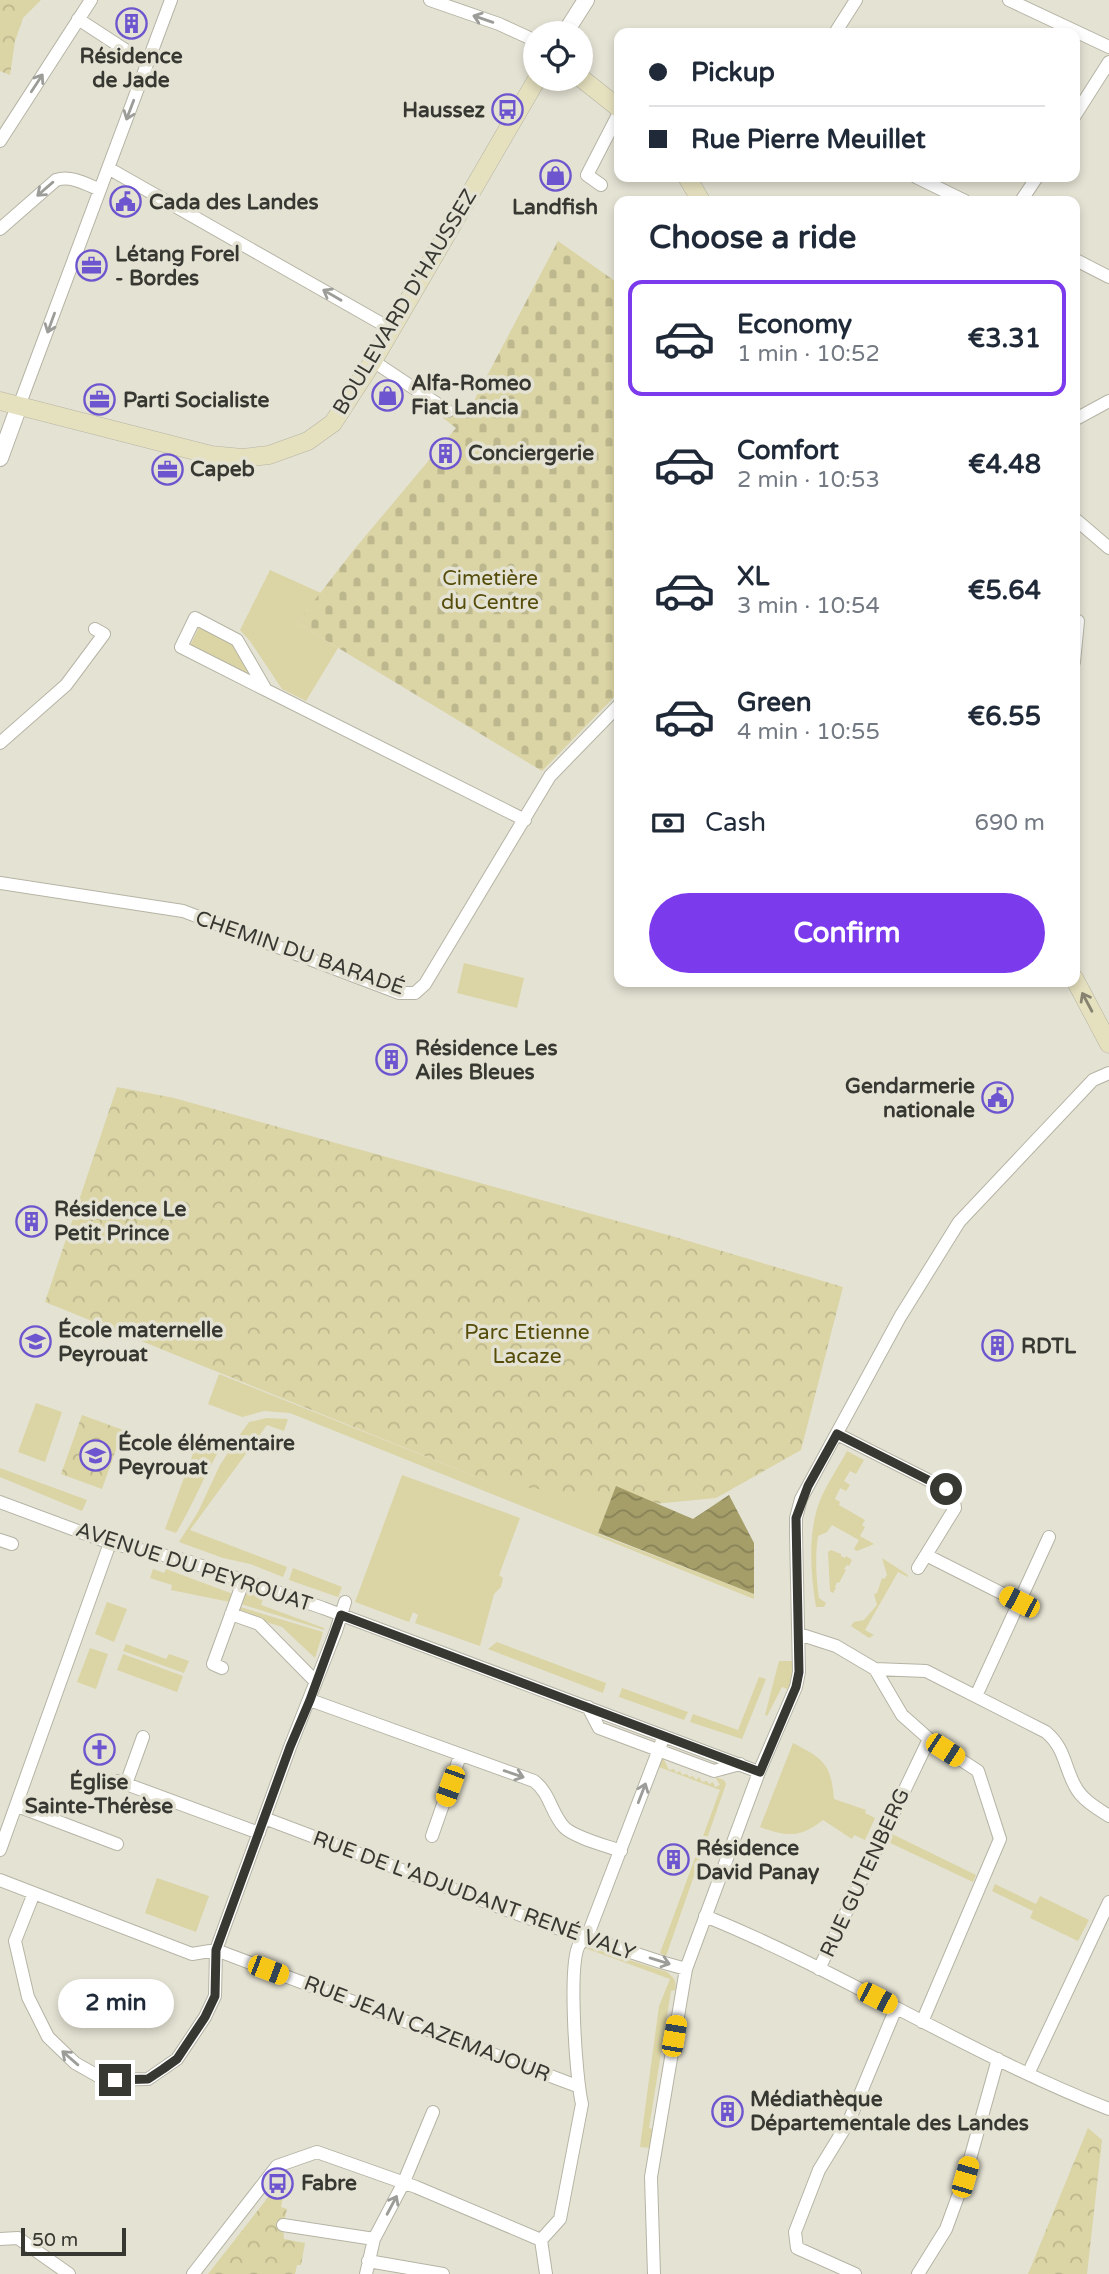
<!DOCTYPE html>
<meta charset="utf-8">
<style>
:root{--surface:#fff;--page:#f6f6f7;--text:#1f2937;--muted:#747a83;--line:#e0e1e3;--accent:#7c3aed}
body{margin:0;font-family:"Varela Round",sans-serif;background:var(--page);color:var(--text);height:100vh;display:flex;flex-direction:column;font-size:26px;white-space:nowrap}
*{box-sizing:border-box;margin:0}
p{font-size:23px;color:var(--muted)}
.icon{flex:none;width:38px;height:38px;fill:none;stroke:currentColor;stroke-width:2;stroke-linecap:round;stroke-linejoin:round}
.map{position:relative;flex:1;overflow:hidden}
.side{position:absolute;left:614px;top:196px;width:466px;height:791px;display:flex;flex-direction:column;background:var(--surface);border-radius:14px;box-shadow:0 4px 10px #0003}
.side>*{flex:none}
.hud{position:absolute;left:614px;top:28px;width:466px;height:154px;border-radius:14px;box-shadow:0 4px 10px #0003;display:grid;align-content:center;height:154px;padding:0 35px;background:var(--surface)}
.tools{position:absolute;left:523px;top:21px;display:grid;gap:14px}
.tools a{display:grid;place-items:center;width:70px;height:70px;border-radius:50%;background:var(--surface);box-shadow:0 4px 10px #0003;font-size:35px}
.scale{position:absolute;left:21px;bottom:18px;width:105px;box-sizing:border-box;padding-left:7px;border:4px solid #383832;border-top:0;font-size:19px;line-height:24px;white-space:nowrap;color:#383832;-webkit-text-stroke:5px #e4e2d3;paint-order:stroke}
.end{position:absolute;width:32px;height:32px;margin:-16px;border:9px solid #383832;background:#fff;box-shadow:0 0 0 4px #fff}
.from{border-radius:50%}
.bubble{position:absolute;height:49px;border-radius:24px;background:var(--surface);box-shadow:0 4px 10px #0003;font-size:23px;font-weight:700;line-height:49px;text-align:center}
.car{position:absolute;width:21px;height:42px;margin:-21px -10px;border-radius:9px;box-shadow:0 0 5px 2px #0007;background:linear-gradient(#f5c518 24%,#345 0 40%,#f5c518 0 76%,#345 0 86%,#f5c518 0)}
.hud b{display:flex;align-items:center;gap:24px;height:66px;font-size:26px}
.hud b+b{border-top:2px solid var(--line)}
.hud i{width:18px;height:18px;background:var(--text)}
ul{padding:0;list-style:none}
li{display:flex;align-items:center;gap:21px;height:116px;margin:0 14px 10px;padding:0 21px;border:4px solid transparent;border-radius:14px}
li div{flex:1}
li b{display:block;font-size:26px}
li em{font-style:normal;font-weight:700}
li.active{border-color:var(--accent)}
li>.icon{width:63px;height:63px;stroke-width:1.5}
h2{padding:0 35px;font-size:32px;line-height:84px}
.pay{display:flex;align-items:center;gap:18px;height:77px;padding:0 35px;font-size:26px}
.pay p{margin-inline-start:auto}
.action{display:flex;gap:14px;margin-top:auto;padding:14px 35px}
.action a{flex:1;height:80px;border-radius:42px;background:var(--accent);color:#fff;font-size:28px;font-weight:700;line-height:80px;text-align:center}
.map>svg:first-child{display:block}
</style>
<div class="map">
<svg width="1109" height="2274" viewBox="0 0 1109 2274">
<defs>
<pattern id="forest-crowns" width="20" height="18" patternUnits="userSpaceOnUse" patternTransform="scale(1.75)"><rect width="20" height="18" fill="#dbd4a4"/><path d="M2 6a3 3 0 1 1 6 0M12 15a3 3 0 1 1 6 0" fill="none" stroke="#bdb78e"/></pattern>
<pattern id="cemetery-stones" width="16" height="16" patternUnits="userSpaceOnUse" patternTransform="scale(1.75)"><rect width="16" height="16" fill="#dbd4a4"/><path d="M2 7V4a2 2 0 0 1 4 0v3zM10 15v-3a2 2 0 0 1 4 0v3z" fill="#bdb78e"/></pattern>
<pattern id="water-waves" width="16" height="10" patternUnits="userSpaceOnUse" patternTransform="scale(1.75)"><rect width="16" height="10" fill="#a59e69"/><path d="M0 5q4-4 8 0t8 0" fill="none" stroke="#878257"/></pattern>
</defs>
<rect width="100%" height="100%" fill="#e4e2d3"/>
<path fill="#dbd4a4" d="M270,570l51,23 -24,30 41,25 -32,53 -24,-12 -32,-48 -10,-11z
M199,627l36,16 17,34 -62,-31z
M464,963l60,15 -7,30 -60,-15z
M219,1374l273,109 124,3 -18,48 156,60v5l-464,-186 -26,-2 -22,6 -34,-13z
M36,1403l26,9 -17,50 -27,-10z
M267,1418l21,1 -4,12 -17,-6 -77,105 97,37 -4,10 -33,-13 -27,-6 -44,-16 19,-30 22,-47 19,-29 10,-14z
M201,1432l23,10c-18,29 -30,61 -48,91l-11,-4z
M847,1451l17,9 -8,14 -6,-3 -6,10 6,4 -4,6 -6,-3 -5,11 5,3 -1,3 26,15 -3,5 3,2 -5,9 14,8 -17,7 -3,-2 5,-9 -27,-15 -5,7 -9,4c-3,21 -2,41 1,62l7,5 -2,4h-8c-5,-31 -8,-67 1,-98 6,-20 20,-39 30,-58z
M0,1468l87,32 -5,11 -82,-34z
M402,1475l118,43 -21,57 4,3 -2,9 -7,7 -14,52 -65,-23 3,-8 -5,-3 -4,10 -54,-20z
M831,1550l10,4v2l4,2 1,-2 6,4 -3,6 -2,-1 -3,4 2,1 -7,13 -2,-1 -2,5 1,1 -3,5 -3,-2 -2,-39z
M882,1558l26,17v2l-10,-5 -33,58 9,5 -5,3 -18,-12 3,-4 10,-2 13,-15 -3,-11 3,-1 5,-15 2,1 3,-4z
M293,1568l49,19 -4,10 -49,-17z
M153,1569l11,4 2,-4 67,25 -3,8 -59,-12 1,-5 -22,-7z
M244,1588l20,8 -3,9 63,23v2l-86,-27z
M107,1602l20,7 -13,33 -19,-8z
M237,1606l86,26 -8,26 -33,-31 -47,-15z
M497,1642l109,41 -3,10 -115,-44z
M126,1644l40,15 3,-5 20,7 -5,12 -61,-22z
M90,1648l18,6 -12,35 -19,-7z
M123,1654l60,22 -6,16 -60,-22z
M779,1661h14l1,11 -4,18 -8,-3 -15,29 -2,-1z
M759,1677l7,2 -24,60 -52,-17 3,-8 45,16z
M622,1688l66,24 -4,8 -65,-23z
M793,1743c31,16 38,21 41,56l32,11 -1,3 10,5 -10,22 -11,-5 -2,4 -29,-19c-23,18 -35,17 -63,7z
M663,1758l6,12 5,-1 2,4 4,-2 2,4 5,-1 2,3 4,-1 3,4 3,-3 3,5 5,-1 2,3 4,-2 2,5 5,-2 -5,-8 9,3 2,4 -60,172 -6,-3 60,-163 -61,-23z
M890,1833l86,42 -3,7 -87,-41z
M157,1878l52,18 -13,36 -51,-19z
M995,1884l41,20 4,-8 49,24 -11,21 -48,-23 3,-7 -41,-20z
M588,1947l79,25c7,6 10,9 8,18l-4,1 -22,137 7,2 -4,18 -12,-1 1,-8 18,-133 11,-27 -85,-31z"/>
<path fill="url(#forest-crowns)" d="M0,0h41l-18,18 -8,23 -5,34 -10,-4z
M117,1087l57,11 501,139 168,50 -42,163 -85,48 -63,6 -161,-21 -447,-181z
M82,1415l41,15 -21,59 -41,-15z
M1088,2128l14,12 -15,134h-59z
M288,2172l-7,35 6,2 -4,16 1,14 21,4 -4,22h-4l-2,9h-87z"/>
<path fill="url(#cemetery-stones)" d="M558,241l61,43v408l-77,79 -245,-148 55,-71 104,-124 -13,-10 10,-16 15,10z"/>
<path fill="url(#water-waves)" d="M616,1486l77,33 36,-24 25,48v51l-156,-61z"/>
<g fill="none" stroke-linecap="round" stroke-linejoin="round">
<defs>
<path id="minor" d="M430,0l69,24 37,17
M1009,0l100,47
M78,19l69,45
M835,33l21,-33
M1074,117l35,-55
M0,141l91,-141
M108,168l283,161
M916,177l49,24
M601,185l-14,-10 33,-64
M1021,201l16,-24
M0,229l56,-49c15,-5 30,4 44,10
M1074,259l35,18
M373,361l75,50
M19,406l152,-406
M1074,420l35,-19
M1074,518l35,30
M1074,621h4l-4,41
M266,690l-29,-50 -42,-22 -14,29 85,43 249,125 10,5
M0,743l66,-58 38,-51 -9,-5
M0,883l183,28 216,82h16l10,-9 125,-208 70,-72
M837,1434l109,55 7,7 2,12 -37,60
M0,1502l110,41 74,17 139,48 436,164
M0,1540l12,4
M926,1555l93,47
M231,1614l28,10 57,58
M799,1634l37,12 39,23 51,2 120,61c19,16 18,34 29,54 7,14 22,22 34,30
M222,1668l-9,-4 30,-82
M875,1669l27,46 27,24 49,32 22,68 -78,183
M976,1696l73,-159
M310,1700l224,81c16,12 17,32 30,46 9,10 43,19 57,24
M588,1707l11,21 115,43 26,-7
M118,1781l141,52
M126,1784l17,-47
M17,1806l100,38
M264,1818l275,104 122,40 25,7
M432,1836l28,-80
M0,1850l110,-307
M0,1880l192,74 24,-4 361,136
M34,1893l-19,48 13,56 20,40 27,26 30,17 43,-1 29,-20 28,-42 10,-21 1,-46 74,-203 46,-116 9,-29
M705,1916c138,56 265,139 404,193
M819,1969l110,-230
M1028,2074l81,-172
M283,2225l91,14
M0,2239l18,-1 51,36
M541,2240l19,-21 22,-115c-6,-24 -14,-139 -3,-159 2,-3 6,-5 8,-8l77,-201
M541,2240l5,34
M368,2261l75,13
M193,2274l84,-108 40,-14 99,35 125,53
M366,2274l8,-35 29,-55 30,-72
M654,2274l-3,-97 35,-208 73,-197 37,-85 3,-15 -3,-139v-15l5,-19 99,-182 59,-95 134,-142 16,-7
M855,2274l-58,-26 -2,-16 24,-62 30,-49 47,-113
M918,2274l28,-45 19,-52 33,-118"/>
<path id="tertiary" d="M565,33l21,-33
M0,458l19,-52"/>
<path id="secondary" d="M581,78l39,31
M687,177l14,24
M0,401l211,54 31,3 27,-3 39,-14 25,-18 40,-62 164,-282
M1074,978l35,66"/>
</defs>
<use href="#minor" stroke="#b6b4a5" stroke-width="14"/>
<use href="#tertiary" stroke="#b6b4a5" stroke-width="18"/>
<use href="#secondary" stroke="#b6b4a5" stroke-width="19"/>
<use href="#minor" stroke="#fff" stroke-width="12"/>
<use href="#tertiary" stroke="#fff" stroke-width="16"/>
<use href="#secondary" stroke="#e5e0be" stroke-width="18"/>
</g>
<defs><path id="oneway-shaft" d="M-6 0H5M1.5-3L5.5 0L1.5 3" fill="none" stroke-width="1.6" stroke-linecap="round" stroke-linejoin="round" transform="scale(1.75)"/></defs>
<g stroke="#9c9c98">
<use href="#oneway-shaft" transform="translate(483 19) rotate(-161)"/>
<use href="#oneway-shaft" transform="translate(37 83) rotate(-57)"/>
<use href="#oneway-shaft" transform="translate(130 110) rotate(111)"/>
<use href="#oneway-shaft" transform="translate(45 189) rotate(139)"/>
<use href="#oneway-shaft" transform="translate(332 295) rotate(-150)"/>
<use href="#oneway-shaft" transform="translate(51 323) rotate(110)"/>
<use href="#oneway-shaft" transform="translate(514 1774) rotate(19)"/>
<use href="#oneway-shaft" transform="translate(642 1793) rotate(-69)"/>
<use href="#oneway-shaft" transform="translate(660 1961) rotate(17)"/>
<use href="#oneway-shaft" transform="translate(70 2058) rotate(-139)"/>
<use href="#oneway-shaft" transform="translate(392 2205) rotate(-62)"/>
</g>
<use stroke="#868471" href="#oneway-shaft" transform="translate(1087 1002) rotate(-118)"/>
<g fill="none" stroke-linecap="round" stroke-linejoin="round">
<path stroke="#383832" stroke-width="9" d="M115,2080l33,-1 15,-10 14,-10 28,-42 10,-21 1,-46 74,-203 20,-47 31,-85 419,157 36,-85 3,-15 -3,-154 12,-32 29,-52 109,55"/>
</g>
<defs>
<symbol id="building-ring" viewBox="-11 -11 22 22"><circle r="9.5" fill="#e4e2d3" stroke="#6d55cf" stroke-width="1.5"/><path d="M-4-6H4V6H1V3H-1V6H-4ZM-2.5-4.3h1.7v1.8h-1.7ZM.8-4.3h1.7v1.8H.8ZM-2.5-1h1.7V.8h-1.7ZM.8-1h1.7V.8H.8Z" fill="#6d55cf"/></symbol>
<symbol id="bus-ring" viewBox="-11 -11 22 22"><circle r="9.5" fill="#e4e2d3" stroke="#6d55cf" stroke-width="1.5"/><path d="M-5-6H5V4H4V6H2V4H-2V6H-4V4H-5ZM-3.5-4V0h7V-4ZM-3.5 1.2v1.5H-2V1.2ZM2 1.2v1.5H3.5V1.2Z" fill="#6d55cf"/></symbol>
<symbol id="shop-ring" viewBox="-11 -11 22 22"><circle r="9.5" fill="#e4e2d3" stroke="#6d55cf" stroke-width="1.5"/><path d="M-5-2.5h2.3a2.7 3.5 0 0 1 5.4 0H5L5.5 6h-11ZM-1.5-2.5h3a1.5 2.3 0 0 0-3 0Z" fill="#6d55cf"/></symbol>
<symbol id="civic-ring" viewBox="-11 -11 22 22"><circle r="9.5" fill="#e4e2d3" stroke="#6d55cf" stroke-width="1.5"/><path d="M-.6-6.5H3V-4.5H.6V-3L4-1V1h2V6H-6V1h2V-1L-.6-3ZM-1.2 2.5V6h2.4V2.5Z" fill="#6d55cf"/></symbol>
<symbol id="office-ring" viewBox="-11 -11 22 22"><circle r="9.5" fill="#e4e2d3" stroke="#6d55cf" stroke-width="1.5"/><path d="M-6-3h4V-5.5h4V-3h4V5H-6ZM-1-4.5V-3h2v-1.5ZM-6 0V1H6V0Z" fill="#6d55cf"/></symbol>
<symbol id="school-ring" viewBox="-11 -11 22 22"><circle r="9.5" fill="#e4e2d3" stroke="#6d55cf" stroke-width="1.5"/><path d="M0-5L7-2L0 1L-7-2ZM-4 1L0 2.5L4 1V4Q0 6-4 4Z" fill="#6d55cf"/></symbol>
<symbol id="church-ring" viewBox="-11 -11 22 22"><circle r="9.5" fill="#e4e2d3" stroke="#6d55cf" stroke-width="1.5"/><path d="M-1.2-6h2.4v3.5h3.3v2.4h-3.3V6h-2.4V-.1h-3.3v-2.4h3.3Z" fill="#6d55cf"/></symbol>
</defs>
<g fill-rule="evenodd">
<use href="#building-ring" x="114" y="6" width="35" height="35"/>
<use href="#bus-ring" x="490" y="92" width="35" height="35"/>
<use href="#shop-ring" x="538" y="158" width="35" height="35"/>
<use href="#civic-ring" x="108" y="184" width="35" height="35"/>
<use href="#office-ring" x="74" y="248" width="35" height="35"/>
<use href="#shop-ring" x="370" y="378" width="35" height="35"/>
<use href="#office-ring" x="82" y="382" width="35" height="35"/>
<use href="#building-ring" x="428" y="436" width="35" height="35"/>
<use href="#office-ring" x="150" y="452" width="35" height="35"/>
<use href="#building-ring" x="374" y="1042" width="35" height="35"/>
<use href="#civic-ring" x="980" y="1080" width="35" height="35"/>
<use href="#building-ring" x="14" y="1204" width="35" height="35"/>
<use href="#school-ring" x="18" y="1324" width="35" height="35"/>
<use href="#building-ring" x="980" y="1328" width="35" height="35"/>
<use href="#school-ring" x="78" y="1438" width="35" height="35"/>
<use href="#church-ring" x="82" y="1732" width="35" height="35"/>
<use href="#building-ring" x="656" y="1842" width="35" height="35"/>
<use href="#building-ring" x="710" y="2094" width="35" height="35"/>
<use href="#bus-ring" x="260" y="2166" width="35" height="35"/>
</g>
<g text-anchor="middle" dominant-baseline="central" stroke-width="7" stroke-linejoin="round" paint-order="stroke">
<g font-size="21" font-weight="bold" fill="#383832" stroke="#e4e2d3" text-anchor="start">
<text x="131" y="56" text-anchor="middle">Résidence<tspan x="131" dy="24">de Jade</tspan></text>
<text x="485" y="110" text-anchor="end">Haussez</text>
<text x="149" y="202">Cada des Landes</text>
<text x="555" y="207" text-anchor="middle">Landfish</text>
<text x="115" y="254">Létang Forel<tspan x="115" dy="24">- Bordes</tspan></text>
<text x="411" y="383">Alfa-Romeo<tspan x="411" dy="24">Fiat Lancia</tspan></text>
<text x="123" y="400">Parti Socialiste</text>
<text x="468" y="453">Conciergerie</text>
<text x="190" y="469">Capeb</text>
<text x="415" y="1048">Résidence Les<tspan x="415" dy="24">Ailes Bleues</tspan></text>
<text x="975" y="1086" text-anchor="end">Gendarmerie<tspan x="975" dy="24">nationale</tspan></text>
<text x="54" y="1209">Résidence Le<tspan x="54" dy="24">Petit Prince</tspan></text>
<text x="58" y="1330">École maternelle<tspan x="58" dy="24">Peyrouat</tspan></text>
<text x="1021" y="1346">RDTL</text>
<text x="118" y="1443">École élémentaire<tspan x="118" dy="24">Peyrouat</tspan></text>
<text x="99" y="1782" text-anchor="middle">Église<tspan x="99" dy="24">Sainte-Thérèse</tspan></text>
<text x="696" y="1848">Résidence<tspan x="696" dy="24">David Panay</tspan></text>
<text x="750" y="2099">Médiathèque<tspan x="750" dy="24">Départementale des Landes</tspan></text>
<text x="301" y="2183">Fabre</text>
</g>
<g font-size="21" fill="#383832" stroke="#e4e2d3">
<text transform="translate(405 302) rotate(-59)">BOULEVARD D'HAUSSEZ</text>
<text transform="translate(300 953) rotate(19)">CHEMIN DU BARADÉ</text>
<text transform="translate(194 1567) rotate(18)">AVENUE DU PEYROUAT</text>
<text transform="translate(865 1873) rotate(-65)">RUE GUTENBERG</text>
<text transform="translate(474 1896) rotate(20)">RUE DE L'ADJUDANT RENÉ VALY</text>
<text transform="translate(427 2029) rotate(21)">RUE JEAN CAZEMAJOUR</text>
</g>
<g font-size="21" fill="#554c09" stroke="#e4e2d3">
<text x="490" y="578">Cimetière<tspan x="490" dy="24">du Centre</tspan></text>
<text x="527" y="1332">Parc Etienne<tspan x="527" dy="24">Lacaze</tspan></text>
</g>
</g>
</svg>
<div class="tools">
<a><svg class="icon" aria-label="locate" viewBox="0 0 24 24"><circle cx="12" cy="12" r="6"/><path d="M12 2v4M12 18v4M2 12h4M18 12h4"/></svg></a>
</div>
<div class="scale">50 m</div>
<i class="end from" style="left:946px;top:1489px"></i>
<i class="end" style="left:115px;top:2080px"></i>
<div class="bubble" style="left:58px;top:1979px;width:116px">2 min</div>
<i class="car" style="left:1019px;top:1602px;rotate:297deg"></i>
<i class="car" style="left:945px;top:1750px;rotate:123deg"></i>
<i class="car" style="left:450px;top:1786px;rotate:200deg"></i>
<i class="car" style="left:268px;top:1970px;rotate:111deg"></i>
<i class="car" style="left:877px;top:1998px;rotate:117deg"></i>
<i class="car" style="left:674px;top:2036px;rotate:10deg"></i>
<i class="car" style="left:965px;top:2177px;rotate:16deg"></i>
<div class="hud">
<b><i class="from"></i>Pickup</b>
<b><i></i>Rue Pierre Meuillet</b>
</div>
<section class="side">
<h2>Choose a ride</h2>
<ul>
<li class="active"><svg class="icon" aria-label="car" viewBox="0 0 24 24"><path d="M5 17H2v-5l4-1 3-4h7l3 4 3 1v5h-3M9 17h6M6 11h13"/><circle cx="7" cy="17" r="2"/><circle cx="17" cy="17" r="2"/></svg><div><b>Economy</b><p>1 min · 10:52</p></div><em>€3.31</em></li>
<li><svg class="icon" aria-label="car" viewBox="0 0 24 24"><path d="M5 17H2v-5l4-1 3-4h7l3 4 3 1v5h-3M9 17h6M6 11h13"/><circle cx="7" cy="17" r="2"/><circle cx="17" cy="17" r="2"/></svg><div><b>Comfort</b><p>2 min · 10:53</p></div><em>€4.48</em></li>
<li><svg class="icon" aria-label="car" viewBox="0 0 24 24"><path d="M5 17H2v-5l4-1 3-4h7l3 4 3 1v5h-3M9 17h6M6 11h13"/><circle cx="7" cy="17" r="2"/><circle cx="17" cy="17" r="2"/></svg><div><b>XL</b><p>3 min · 10:54</p></div><em>€5.64</em></li>
<li><svg class="icon" aria-label="car" viewBox="0 0 24 24"><path d="M5 17H2v-5l4-1 3-4h7l3 4 3 1v5h-3M9 17h6M6 11h13"/><circle cx="7" cy="17" r="2"/><circle cx="17" cy="17" r="2"/></svg><div><b>Green</b><p>4 min · 10:55</p></div><em>€6.55</em></li>
</ul>
<div class="pay"><svg class="icon" aria-label="cash" viewBox="0 0 24 24"><path d="M3 7h18v10H3z"/><circle cx="12" cy="12" r="2"/></svg>Cash<p>690 m</p></div>
<div class="action"><a>Confirm</a></div>
</section>
</div>
